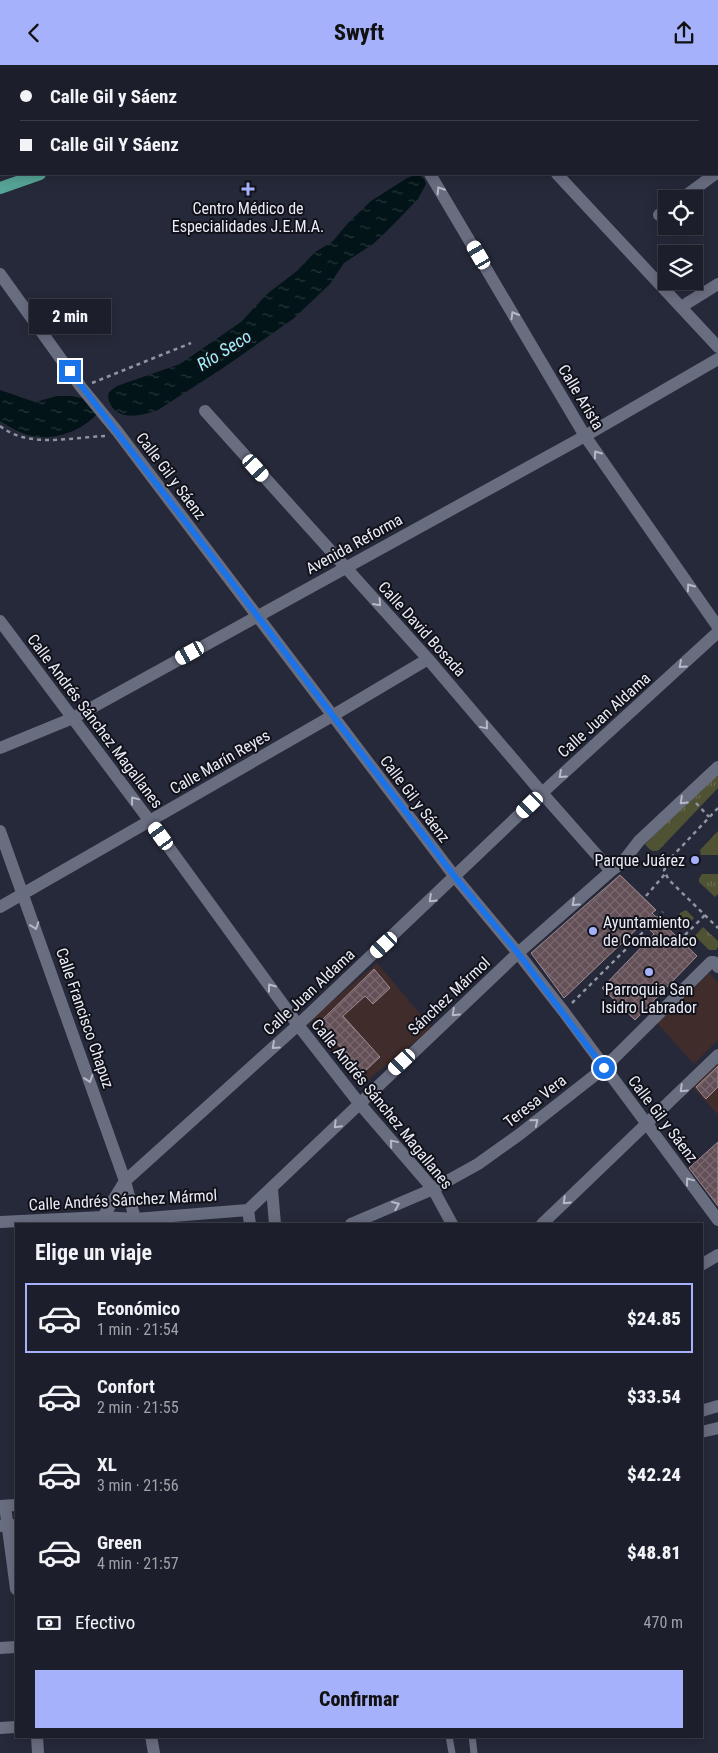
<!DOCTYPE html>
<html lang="es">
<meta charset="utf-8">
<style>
:root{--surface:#1c1f2b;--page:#292c37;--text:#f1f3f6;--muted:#a0a2a9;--line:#3a3d47;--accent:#a6b1fc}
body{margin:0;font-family:"Roboto Condensed",sans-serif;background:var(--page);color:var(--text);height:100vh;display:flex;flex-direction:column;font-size:19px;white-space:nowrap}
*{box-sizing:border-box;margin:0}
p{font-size:16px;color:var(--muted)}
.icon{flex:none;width:28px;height:28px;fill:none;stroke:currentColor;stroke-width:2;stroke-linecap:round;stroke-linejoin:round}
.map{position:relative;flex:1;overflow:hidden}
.drawer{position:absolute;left:15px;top:1158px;width:688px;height:515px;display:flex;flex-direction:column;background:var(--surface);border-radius:0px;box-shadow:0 2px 12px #0003,0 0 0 1px var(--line)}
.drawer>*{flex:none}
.guide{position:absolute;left:0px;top:0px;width:719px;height:110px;box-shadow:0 2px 12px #0003,0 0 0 1px var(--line);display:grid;align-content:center;height:110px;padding:0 20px;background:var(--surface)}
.tools{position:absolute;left:658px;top:125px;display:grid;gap:10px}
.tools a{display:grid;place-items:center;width:45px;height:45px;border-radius:0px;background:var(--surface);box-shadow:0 2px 12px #0003,0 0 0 1px var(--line);font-size:25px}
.end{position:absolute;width:22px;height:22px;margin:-11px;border:6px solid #1a73e8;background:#fff;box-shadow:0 0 0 2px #fff}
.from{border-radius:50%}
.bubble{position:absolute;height:35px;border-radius:0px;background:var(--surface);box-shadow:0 2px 12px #0003,0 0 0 1px var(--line);font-size:16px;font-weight:800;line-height:35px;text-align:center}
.car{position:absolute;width:15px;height:30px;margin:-15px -8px;border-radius:6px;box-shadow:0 0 4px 1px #0007;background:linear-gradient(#fff 24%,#345 0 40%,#fff 0 76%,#345 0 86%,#fff 0)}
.guide b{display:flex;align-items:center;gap:18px;height:48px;font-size:19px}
.guide b+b{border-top:1px solid var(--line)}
.guide i{width:12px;height:12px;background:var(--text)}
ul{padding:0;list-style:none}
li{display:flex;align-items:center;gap:15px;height:70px;margin:0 10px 8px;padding:0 10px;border:2px solid transparent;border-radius:0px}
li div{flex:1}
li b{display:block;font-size:19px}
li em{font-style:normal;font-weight:800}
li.selected{border-color:var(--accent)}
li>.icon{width:45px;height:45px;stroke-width:1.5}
h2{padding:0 20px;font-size:22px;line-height:60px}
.pay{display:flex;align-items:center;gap:12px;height:55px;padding:0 20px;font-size:19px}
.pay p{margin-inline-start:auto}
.cta{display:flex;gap:10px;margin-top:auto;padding:10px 20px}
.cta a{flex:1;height:58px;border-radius:0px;background:var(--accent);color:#111;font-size:20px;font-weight:800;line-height:58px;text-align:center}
header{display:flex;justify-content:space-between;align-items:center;height:65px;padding:0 20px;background:var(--accent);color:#111;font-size:22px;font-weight:800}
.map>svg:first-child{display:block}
</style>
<header><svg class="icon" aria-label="back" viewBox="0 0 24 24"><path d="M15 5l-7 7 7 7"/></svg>Swyft<svg class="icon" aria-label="share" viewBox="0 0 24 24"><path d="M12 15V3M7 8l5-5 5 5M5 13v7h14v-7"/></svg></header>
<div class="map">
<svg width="718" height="1688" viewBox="0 0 718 1688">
<defs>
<pattern id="park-tufts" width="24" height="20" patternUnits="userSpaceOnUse" patternTransform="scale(1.25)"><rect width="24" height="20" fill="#505234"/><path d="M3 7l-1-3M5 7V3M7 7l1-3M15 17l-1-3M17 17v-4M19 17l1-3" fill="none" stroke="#696b52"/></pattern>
<pattern id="water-ripples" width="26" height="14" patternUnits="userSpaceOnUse" patternTransform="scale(1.25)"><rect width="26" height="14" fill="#021417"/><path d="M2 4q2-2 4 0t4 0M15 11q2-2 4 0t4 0" fill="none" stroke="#273639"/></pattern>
<pattern id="building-cross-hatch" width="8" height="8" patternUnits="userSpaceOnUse" patternTransform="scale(1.25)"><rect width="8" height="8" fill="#634f56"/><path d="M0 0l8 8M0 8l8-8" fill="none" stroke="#79686f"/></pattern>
</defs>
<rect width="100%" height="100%" fill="#262939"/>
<path fill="#402c2b" d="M377,898l55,65 -64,52 -8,2 -5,-2 -44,-57v-4z
M709,908l9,9v58l-24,24 -37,-41z
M718,994v56l-27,-30z"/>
<path fill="url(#park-tufts)" d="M718,709v14l-59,62c-7,3 -10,-1 -14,-6z
M718,766v24h-17l-1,-5z
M702,809h16v20l-3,3 -16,-15v-3z
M686,845l8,8 -8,8 -7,-7 1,-6z
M703,862l15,14v6l-2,3h-7l-14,-14z"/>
<path fill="url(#water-ripples)" d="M418,109l6,5 2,5 -8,15 -32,33 -13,12 -29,19 -14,21 -37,35 -70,49 -65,42c-14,5 -36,11 -46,-3 -3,-5 -5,-9 -3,-15l8,-6 63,-22 61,-42 26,-28 30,-23 18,-19 17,-10 17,-20 22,-21 36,-23z
M0,325l35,12 22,-6h15l14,3 11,15c-15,17 -43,27 -65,22 -10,-2 -23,-9 -32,-15z"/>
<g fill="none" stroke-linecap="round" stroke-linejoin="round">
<path stroke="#021417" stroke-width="22" d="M570,1l2,-1"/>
</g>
<path fill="url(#building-cross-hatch)" stroke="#a08991" d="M620,810l36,35 -4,3 45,43 -62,64 -33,-32 52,-54 -11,-11 -79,75 -33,-45z
M374,904l16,19 -17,16 -8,-8 -22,20 37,41 -17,16 -44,-50z
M718,1001v21l-12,12 -10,-12z
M718,1077v64l-29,-38z"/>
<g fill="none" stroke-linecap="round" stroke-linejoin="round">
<path stroke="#9093a0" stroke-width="2.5" stroke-dasharray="4 4" stroke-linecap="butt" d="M92,318l99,-40
M0,361c29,23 72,11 106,10
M696,738l13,14
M718,743l-51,54 -3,9 5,9 49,48
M646,831l19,-22
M685,870l20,-20
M572,938l91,-91"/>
<path stroke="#696d80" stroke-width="7" d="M26,0l1,1
M56,0l1,1
M92,1l4,-1
M202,1h2
M449,1671l3,17
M472,1671l2,17"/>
<path stroke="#696d80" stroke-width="12" d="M320,0l1,1
M557,109l161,173
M681,134l34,-25
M659,150l7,-5
M0,209l81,113 36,44 338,446 63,76 46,59 154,208
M681,242l37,-23
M205,346l223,248 114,134 69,78
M0,556l149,199 149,205 61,78 74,86 19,35
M0,683l73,-30 512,-282 133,-77
M0,766l125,350 10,38
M0,842l332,-191 96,-57
M272,1124l3,35
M248,1145l270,-257 93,-82 11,-8 17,-22 79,-74
M248,1145l2,14
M103,1152l22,-36 173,-156 244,-232 176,-161
M0,1157l103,-5 32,2 113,-9
M351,1159l82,-35 45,-25 42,-30 84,-66 107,-106h3l4,5
M542,1159l176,-169
M701,1200l17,-10
M5,1441l11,83
M0,1583l16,-1
M0,1663l16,-1
M37,1671l1,17
M151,1671l3,17"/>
<path stroke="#696d80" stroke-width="12" d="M430,109l155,262 133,191"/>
<path stroke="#696d80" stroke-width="12" d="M701,1346l17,-5
M701,1367l17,-4
M0,1441l16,-1
M0,1461l16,-1"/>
<path stroke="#56a497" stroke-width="12" d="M286,1l4,-1
M342,1l3,-1
M0,97l1,-1
M0,123l40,-14"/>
</g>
<defs><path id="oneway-chevron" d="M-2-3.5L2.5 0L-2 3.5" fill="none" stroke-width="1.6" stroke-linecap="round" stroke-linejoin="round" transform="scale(1.25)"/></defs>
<g stroke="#b6b9c7">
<use href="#oneway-chevron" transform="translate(440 125) rotate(-122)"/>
<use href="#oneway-chevron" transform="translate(514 250) rotate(-120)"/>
<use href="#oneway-chevron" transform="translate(597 389) rotate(-125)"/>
<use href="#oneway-chevron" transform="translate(690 522) rotate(-125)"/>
<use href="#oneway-chevron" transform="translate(378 538) rotate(48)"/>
<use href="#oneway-chevron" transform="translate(682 600) rotate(138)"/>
<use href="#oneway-chevron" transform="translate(485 661) rotate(50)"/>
<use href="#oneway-chevron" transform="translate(562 710) rotate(138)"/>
<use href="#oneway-chevron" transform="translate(134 735) rotate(-127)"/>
<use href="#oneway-chevron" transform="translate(683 736) rotate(137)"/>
<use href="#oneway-chevron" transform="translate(432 834) rotate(137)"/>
<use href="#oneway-chevron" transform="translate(575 838) rotate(138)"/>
<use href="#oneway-chevron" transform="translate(35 861) rotate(71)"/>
<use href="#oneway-chevron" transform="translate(271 922) rotate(-126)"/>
<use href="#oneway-chevron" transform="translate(455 948) rotate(137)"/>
<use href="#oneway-chevron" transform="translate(275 981) rotate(138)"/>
<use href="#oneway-chevron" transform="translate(89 1014) rotate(71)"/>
<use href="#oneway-chevron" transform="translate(683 1024) rotate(136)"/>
<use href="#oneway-chevron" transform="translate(535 1057) rotate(-39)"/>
<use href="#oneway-chevron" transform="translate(337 1060) rotate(135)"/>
<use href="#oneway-chevron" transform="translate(393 1078) rotate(-130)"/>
<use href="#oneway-chevron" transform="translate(689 1116) rotate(-127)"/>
<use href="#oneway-chevron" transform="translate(566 1136) rotate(136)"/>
<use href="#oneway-chevron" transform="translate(396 1140) rotate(-23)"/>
</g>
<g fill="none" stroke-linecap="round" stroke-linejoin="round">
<path stroke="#1a73e8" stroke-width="6" d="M70,306l164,214 221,292 63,76 86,115"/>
</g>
<g fill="#a6b1fc" stroke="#111219" stroke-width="2">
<path d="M245.5 116.5h5v5h5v5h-5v5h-5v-5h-5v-5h5z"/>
<circle cx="695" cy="795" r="5"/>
<circle cx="593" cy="866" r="5"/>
<circle cx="649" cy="907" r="5"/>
</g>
<g text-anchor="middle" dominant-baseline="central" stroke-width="4" stroke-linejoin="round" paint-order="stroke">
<g font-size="16" fill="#e9ebf6" stroke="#111219">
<text x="248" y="143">Centro Médico de<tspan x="248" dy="18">Especialidades J.E.M.A.</tspan></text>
<text x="685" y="795" text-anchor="end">Parque Juárez</text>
<text x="603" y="857" text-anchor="start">Ayuntamiento<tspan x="603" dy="18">de Comalcalco</tspan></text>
<text x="649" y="924">Parroquia San<tspan x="649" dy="18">Isidro Labrador</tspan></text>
</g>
<g font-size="16" fill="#e9ebf6" stroke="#111219">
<text transform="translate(581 332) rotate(59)">Calle Arista</text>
<text transform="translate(171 411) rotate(53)">Calle Gil y Sáenz</text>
<text transform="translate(354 479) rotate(-29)">Avenida Reforma</text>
<text transform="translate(422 564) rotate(48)">Calle David Bosada</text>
<text transform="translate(604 650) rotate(-42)">Calle Juan Aldama</text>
<text transform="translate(95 656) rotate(53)">Calle Andrés Sánchez Magallanes</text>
<text transform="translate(220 697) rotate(-30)">Calle Marín Reyes</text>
<text transform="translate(415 734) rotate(53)">Calle Gil y Sáenz</text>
<text transform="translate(309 927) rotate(-43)">Calle Juan Aldama</text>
<text transform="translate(449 931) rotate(-43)">Sánchez Mármol</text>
<text transform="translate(85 953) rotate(71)">Calle Francisco Chapuz</text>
<text transform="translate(535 1036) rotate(-38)">Teresa Vera</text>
<text transform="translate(382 1039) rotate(51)">Calle Andrés Sánchez Magallanes</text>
<text transform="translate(663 1054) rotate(53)">Calle Gil y Sáenz</text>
<text transform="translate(123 1135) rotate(-3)">Calle Andrés Sánchez Mármol</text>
</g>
<g font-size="18" font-style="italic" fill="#a0effa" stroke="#111219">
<text transform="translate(224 285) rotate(-32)">Río Seco</text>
</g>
</g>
</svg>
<div class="tools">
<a><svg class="icon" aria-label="locate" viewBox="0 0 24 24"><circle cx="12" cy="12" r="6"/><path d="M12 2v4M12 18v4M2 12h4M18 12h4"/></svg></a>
<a><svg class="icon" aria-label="layers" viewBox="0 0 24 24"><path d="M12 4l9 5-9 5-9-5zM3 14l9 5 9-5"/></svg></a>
</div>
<i class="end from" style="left:604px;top:1003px"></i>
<i class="end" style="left:70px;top:306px"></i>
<div class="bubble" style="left:29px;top:234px;width:82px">2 min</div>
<i class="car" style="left:479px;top:190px;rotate:330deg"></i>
<i class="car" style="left:256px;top:403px;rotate:138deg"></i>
<i class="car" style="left:190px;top:588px;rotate:241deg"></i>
<i class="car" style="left:530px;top:740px;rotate:226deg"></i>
<i class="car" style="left:161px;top:771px;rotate:324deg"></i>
<i class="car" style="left:384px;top:880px;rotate:227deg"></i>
<i class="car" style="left:402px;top:997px;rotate:227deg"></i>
<div class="guide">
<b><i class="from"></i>Calle Gil y Sáenz</b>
<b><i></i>Calle Gil Y Sáenz</b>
</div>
<section class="drawer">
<h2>Elige un viaje</h2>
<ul>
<li class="selected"><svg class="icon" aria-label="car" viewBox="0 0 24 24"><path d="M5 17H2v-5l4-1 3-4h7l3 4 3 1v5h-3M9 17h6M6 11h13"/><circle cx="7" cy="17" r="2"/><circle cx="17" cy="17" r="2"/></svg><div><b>Económico</b><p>1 min · 21:54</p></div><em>$24.85</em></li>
<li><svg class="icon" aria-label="car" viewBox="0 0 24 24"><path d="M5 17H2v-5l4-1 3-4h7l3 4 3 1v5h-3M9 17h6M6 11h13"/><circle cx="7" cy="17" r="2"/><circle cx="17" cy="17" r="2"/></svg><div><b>Confort</b><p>2 min · 21:55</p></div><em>$33.54</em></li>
<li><svg class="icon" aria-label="car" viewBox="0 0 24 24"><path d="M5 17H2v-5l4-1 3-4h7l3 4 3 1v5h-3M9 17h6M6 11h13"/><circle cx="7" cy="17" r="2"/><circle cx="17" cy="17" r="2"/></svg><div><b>XL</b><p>3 min · 21:56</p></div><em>$42.24</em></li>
<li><svg class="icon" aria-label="car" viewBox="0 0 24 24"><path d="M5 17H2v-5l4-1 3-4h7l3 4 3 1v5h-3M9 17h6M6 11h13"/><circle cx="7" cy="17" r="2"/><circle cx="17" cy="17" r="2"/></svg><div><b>Green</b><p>4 min · 21:57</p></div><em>$48.81</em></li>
</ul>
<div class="pay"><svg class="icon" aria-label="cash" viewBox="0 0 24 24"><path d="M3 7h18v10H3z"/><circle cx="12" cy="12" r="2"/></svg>Efectivo<p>470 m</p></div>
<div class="cta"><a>Confirmar</a></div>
</section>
</div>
